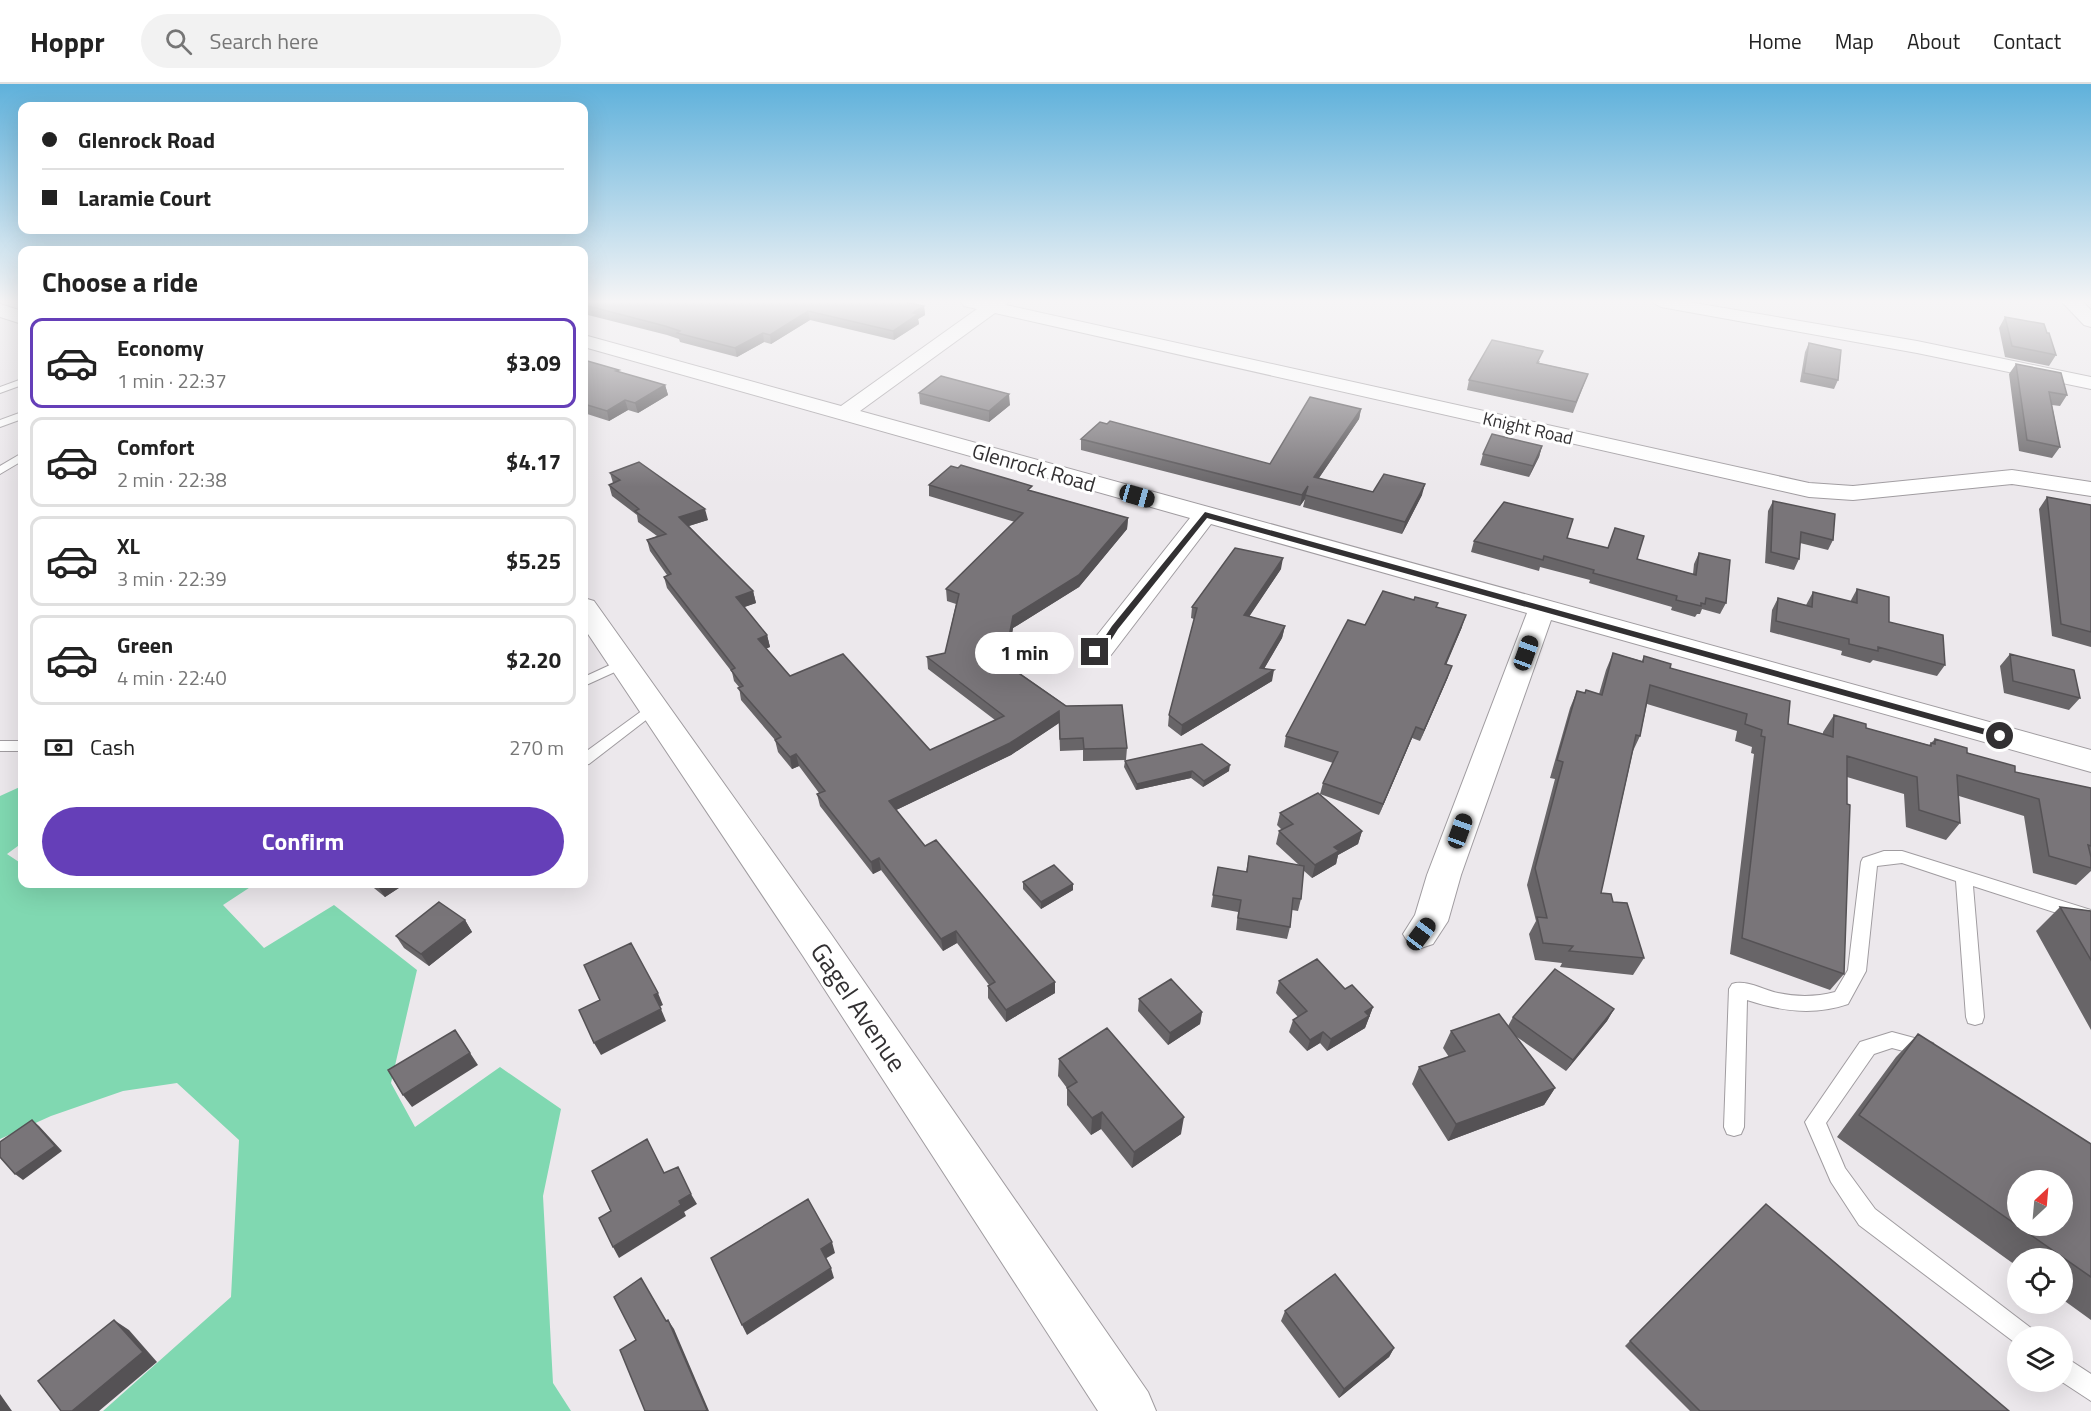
<!DOCTYPE html>
<meta charset="utf-8">
<style>
:root{--surface:#fff;--page:#f2f2f2;--text:#222;--muted:#767676;--line:#e0e0e0;--accent:#653fb8}
body{margin:0;font-family:"Titillium Web",sans-serif;background:var(--page);color:var(--text);height:100vh;display:flex;flex-direction:column;font-size:22px;white-space:nowrap}
*{box-sizing:border-box;margin:0}
p{font-size:20px;color:var(--muted)}
.icon{flex:none;width:33px;height:33px;fill:none;stroke:currentColor;stroke-width:2;stroke-linecap:round;stroke-linejoin:round}
.map{position:relative;flex:1;overflow:hidden}
.side{position:absolute;left:18px;top:162px;width:570px;height:642px;display:flex;flex-direction:column;background:var(--surface);border-radius:12px;box-shadow:0 6px 24px #0002}
.side>*{flex:none}
.top-card{position:absolute;left:18px;top:18px;width:570px;height:132px;border-radius:12px;box-shadow:0 6px 24px #0002;display:grid;align-content:center;height:132px;padding:0 24px;background:var(--surface)}
.needle{width:39px;rotate:26deg}
.fabs{position:absolute;left:2007px;top:1086px;display:grid;gap:12px}
.fabs a{display:grid;place-items:center;width:66px;height:66px;border-radius:50%;background:var(--surface);box-shadow:0 6px 24px #0002;font-size:30px}
.end{position:absolute;width:27px;height:27px;margin:-14px;border:8px solid #323032;background:#fff;box-shadow:0 0 0 3px #fff}
.from{border-radius:50%}
.bubble{position:absolute;height:42px;border-radius:21px;background:var(--surface);box-shadow:0 6px 24px #0002;font-size:20px;font-weight:700;line-height:42px;text-align:center}
.car{position:absolute;width:18px;height:36px;margin:-18px -9px;border-radius:8px;box-shadow:0 0 4px 2px #0007;background:linear-gradient(#222 24%,#8ab4d8 0 40%,#222 0 76%,#8ab4d8 0 86%,#222 0)}
.top-card b{display:flex;align-items:center;gap:21px;height:57px;font-size:22px}
.top-card b+b{border-top:2px solid var(--line)}
.top-card i{width:15px;height:15px;background:var(--text)}
ul{padding:0;list-style:none}
li{display:flex;align-items:center;gap:18px;height:90px;margin:0 12px 9px;padding:0 12px;border:3px solid var(--line);border-radius:12px}
li div{flex:1}
li b{display:block;font-size:22px}
li em{font-style:normal;font-weight:700}
li.on{border-color:var(--accent)}
li>.icon{width:54px;height:54px;stroke-width:1.5}
h2{padding:0 24px;font-size:27px;line-height:72px}
.pay{display:flex;align-items:center;gap:15px;height:66px;padding:0 24px;font-size:22px}
.pay p{margin-inline-start:auto}
.cta{display:flex;gap:12px;margin-top:auto;padding:12px 24px}
.cta a{flex:1;height:69px;border-radius:36px;background:var(--accent);color:#fff;font-size:24px;font-weight:700;line-height:69px;text-align:center}
header{display:flex;align-items:center;gap:36px;box-sizing:border-box;height:84px;padding:0 30px;background:var(--surface);border-bottom:2px solid var(--line)}
header strong{font-size:28px}
nav{display:flex;gap:33px;margin-inline-start:auto;font-size:21px}
.search{width:420px;height:54px;background:var(--page);display:flex;align-items:center;gap:15px;box-sizing:border-box;padding:0 21px;border-radius:33px;color:var(--muted);font-size:22px}
.map>svg:first-child{display:block}
</style>
<header>
<strong>Hoppr</strong>
<div class="search"><svg class="icon" aria-label="search" viewBox="0 0 24 24"><circle cx="10" cy="10" r="6"/><path d="M15 15l6 6"/></svg>Search here</div>
<nav><a>Home</a><a>Map</a><a>About</a><a>Contact</a></nav>
</header>
<div class="map">
<svg width="2091" height="1327" viewBox="0 0 2091 1327">
<rect width="100%" height="100%" fill="#ece8ec"/>
<path fill="#80d8b1" d="M22,702v57l-15,11 15,10v20h233l-32,21 41,43 70,-43 83,65 -26,113 24,44 85,-60 61,42 -18,87 10,187 18,28h-468l128,-114 8,-157 -62,-57 -54,8 -72,25 -51,23v-343z"/>
<g fill="none" stroke-linecap="round" stroke-linejoin="round">
<defs>
<path id="service" d="M22,295v6l-22,8v-6z
M22,328v7l-22,8v-7z
M22,369v8l-22,13v-8z
M623,575l5,1 2,3 -2,3 -44,20v-9z
M654,618l7,5 -2,3 -70,54 -5,1v-12z
M0,657h22v10h-22z
M1884,767h18l189,59v14l-118,-38 11,131 -2,6 -7,2 -7,-2 -2,-6 -10,-136 -54,-18 -25,3 -11,105 -18,33c-35,12 -67,7 -101,-4l-3,127 -3,7 -7,2 -7,-2 -3,-7 5,-138 3,-5c13,-5 32,6 46,9 19,4 38,4 57,-1l13,-22 13,-108 2,-4z
M1892,948l41,11 3,6 -3,6 -7,2 -34,-9 -18,6 -48,69 19,45 30,41 156,119 3,8h-16v9l-159,-120 -28,-43 -26,-60 55,-80z
M2062,1271l29,19v27l-29,-19z"/>
<path id="minor" d="M961,218h47l-2,3 803,178 44,3 159,-16 79,12v14l-79,-12 -159,16 -44,-3 -814,-184 -135,98 1231,339v22l-540,-152 -90,255 -13,46 -15,23 -12,4 -12,-4 -6,-10 12,-19 12,-40 100,-262 -316,-89 -100,131 -16,6 -10,-3 -4,-6 10,-9 99,-125 -606,-171v-12l257,71 136,-97 -13,-3z
M1652,218h37l228,39 174,36v12l-174,-36 -256,-46z"/>
<path id="tertiary" d="M0,220l22,7v13l-22,-7z
M584,514l10,3 237,333 317,458 8,19h-58l-295,-455 -219,-328z"/>
<path id="secondary" d="M2062,218h21l8,8v17l-7,-2z"/>
</defs>
<use href="#service" stroke="#a09ca0" stroke-width="2"/>
<use href="#minor" stroke="#a09ca0" stroke-width="2"/>
<use href="#tertiary" stroke="#a09ca0" stroke-width="2"/>
<use href="#secondary" stroke="#a09ca0" stroke-width="2"/>
<use href="#service" fill="#fff" fill-rule="evenodd"/>
<use href="#minor" fill="#fff" fill-rule="evenodd"/>
<use href="#tertiary" fill="#fff" fill-rule="evenodd"/>
<use href="#secondary" fill="#fff" fill-rule="evenodd"/>
</g>
<path fill="#686568" d="M584,218l340,4 1,9 -7,4 1,5 -25,16 -84,-20 -39,24 -7,-2 -27,15 -57,-15 -1,-3 -12,-4 -83,-21z
M2005,233l42,16 9,22 -7,11 -44,-9 -6,-29z
M1809,259l29,37 -4,9 -34,-7 5,-30z
M584,276l35,10v2l46,13 3,10 -30,18 -10,-3 -19,11 -25,-8z
M1540,277l-1,2 49,11 -15,39 -106,-23 2,-10z
M2016,280l51,31 -7,11 -8,-1 8,42 -8,11 -33,-7 -10,-77z
M919,309l91,12 -21,17 -69,-18z
M1361,325l-2,10 -40,59 54,14 49,3 -20,39 -99,-27 2,-8 -5,7 -219,-56v-11l189,25z
M1542,362l-3,11 -10,20 -49,-12 3,-11z
M610,389l98,47 -19,6 64,65 3,12 -12,4 23,28 3,12 -4,1 24,28 140,74 65,-30 -67,-51 -1,-12 18,-4 11,-49 -9,-3 -1,-12 69,-67 -86,-26v-11l103,6 96,27 -1,11 -48,58 -66,41 -6,36 120,84 -1,12 -43,1v-11l-23,1 -1,-28 -48,32 -115,55 29,36 130,147 -49,29 -18,-24v-12l1,-1 -32,-42 -14,8 -62,-81 -8,4 -53,-68 -3,-12 2,-1 -20,-27 -7,3 -14,-17 -3,-12 -34,-40 -2,-13 -5,-6 -2,-9 -65,-84 -3,-11 3,-2 -17,-24 -3,-11 10,-4 -19,-14 -1,-7 -25,-19 -3,-11 4,-2z
M2047,413l44,8v142l-39,-11 -13,-127z
M1773,417l60,39 -5,10 -28,-7 -1,16 -5,11 -29,-7 3,-52z
M1615,444l22,31 56,15 1,-10 5,-11 27,50 -6,11 -18,-5 -2,5h-3l-2,3 -24,-7 1,-3 -83,-24 1,-3 -50,-13 -1,4 -68,-19 3,-11 93,-3 41,10z
M1281,485l-32,47 36,10 -3,12 -18,31 8,12 -91,55 -13,-10 1,-11 25,-96 -3,-1 1,-11z
M1857,505l32,33 56,43 -8,11 -64,-16 -3,3 -29,-8 1,-4 -72,-19 2,-22 6,-12 28,7 7,-13 37,10z
M1437,523l25,20 -16,37 2,13 -28,64 -8,-3 -33,77 -59,-21 42,37 -4,13 -20,11 -2,9 -24,14 -9,-8 -2,29 -3,12 -6,-1 -2,17 -3,12 -51,-9 2,-18 -27,-5 7,-40 28,5 3,-16 50,9 -23,-21 3,-13 3,-1 -5,-5 3,-12 40,-19 3,-11 10,-20 -49,-16 2,-11z
M1613,569l29,8 2,-5 144,68 35,10v-2l11,-17 32,13 63,17 6,-6 80,33 76,16v83l-15,14 -43,-12 -9,-57 -65,-20 1,27 -14,17 -40,-13 -2,-33 -57,-17 -3,197 -14,16 -100,-36 24,-200 -3,-1 1,-6 -17,-6 2,-10 -90,-27 -7,32 -7,15 -32,142 12,9 31,56 -11,17 -73,-8 2,-4 -27,-3 -6,-26 7,-13 -9,-36 28,-106 -5,-1 20,-70 7,-17 8,2 1,-3 13,4 7,-24z
M2010,570l70,44 -11,12 -65,-17 -4,-27z
M1125,677l104,10 -26,16 -12,-9 -55,12 -12,-23z
M1023,798l50,2v6l-32,19 -18,-20z
M369,800h36l-20,13z
M2060,823l31,4v119l-55,-99z
M465,836l7,12 -43,34 -25,-18 -8,-12z
M1279,897l66,8 28,18 -8,21 -38,23 -7,-8 -13,8 -18,-19 4,-12 5,-3 -22,-24z
M1139,915l63,13 -2,12 -32,21 -30,-34z
M1614,925l-7,12 -41,50 -52,-36 41,53 -11,17 -96,36 -36,-57 7,-17 30,-10 -6,-9 8,-17 57,-5 5,-9z
M1918,950l173,110v176l-29,-21v-41h-44v9l-181,-130 59,-80z
M1059,975l122,75 -49,34 -31,-39 -10,6 -24,-30v-17l-9,-12z
M1766,1120l243,207h-319l-65,-65z
M1285,1227l109,37 -5,9 -50,41 -58,-77z"/>
<path fill="#555255" d="M924,222l1,9 -7,4 1,5 -25,16 -1,-9 20,-18z
M808,227l2,9 -39,24 -1,-9z
M763,249l1,9 -27,15 -2,-9z
M665,301l3,10 -30,18 -3,-10z
M1009,310l1,11 -21,17v-11z
M625,316l3,10 -19,11 -2,-10z
M1361,325l-2,10 -47,69 2,-11z
M1542,362l-3,11 -10,20 4,-11z
M1425,400l-3,11 -20,39 3,-12z
M1308,402l-3,13 -5,7 2,-11z
M705,425l3,11 -26,8 -3,-11z
M1128,434l-1,11 -48,58 -66,41 -8,47 -1,-12 9,-47z
M1283,474l-2,11 -38,57 1,-11z
M753,507l3,12 -17,6 -3,-12z
M1466,531l-4,12 -20,48 3,-11z
M1285,542l-3,12 -24,41 2,-11z
M767,551l3,12 -9,4 -3,-12z
M1452,582l-4,11 -28,64 4,-11z
M1274,586l-2,11 -91,55 1,-11z
M1059,627v12l-48,32 -121,58 -1,-12z
M1416,643l-4,11 -33,77 4,-11z
M796,670l3,12 -7,3 -2,-12z
M1230,681l-1,6 -26,16 1,-6z
M1192,687l-1,7 -55,12 1,-6z
M1362,747l-4,13 -20,11 -2,9 -24,14 3,-13 19,-18z
M879,774l2,12 -8,4 -2,-12z
M378,800h27l-20,13 -8,-12z
M1073,800v6l-32,19v-7z
M465,836l7,12 -43,34 -8,-12z
M956,847l1,12 -14,8 -2,-12z
M1055,898v11l-49,29v-12z
M658,909l5,12 -4,2 -5,-12z
M1373,923l-8,21 -38,23 4,-12 34,-27z
M661,925l5,12 -65,34 -7,-12z
M1614,925l-7,12 -41,50 7,-11z
M1202,928l-2,12 -32,21 2,-12z
M455,946l23,35 -66,42 -9,-12z
M1323,948l-3,11 -13,8 3,-11z
M1555,1004l-11,17 -96,36 8,-17z
M1102,1028l-1,17 -10,6 1,-17z
M1184,1033l-3,17 -49,34 2,-16z
M32,1036l7,6 23,25 -39,29 -8,-6z
M691,1110l6,10 -13,8 -5,-11z
M681,1121l5,11 -67,42 -6,-11z
M832,1158l3,11 -10,6 -4,-10z
M831,1184l3,10 -87,57 -5,-10z
M114,1236l15,10 28,32 -58,49h-27z
M668,1236l6,9 35,82h-4z
M1394,1264l-5,9 -50,41 5,-9z
M0,1310l12,17h-12z"/>
<path fill="#797579" stroke="#555255" stroke-width="1.5" fill-rule="evenodd" d="M584,218h322l18,4 -11,7 5,1 -25,17 -85,-20 -38,24 -7,-2 -28,15 -58,-15 3,-2 -15,-5 -81,-21z
M2005,233l39,7 3,9h2l7,22 -44,-9z
M1492,256l51,11 -6,12 51,11 -12,28 -107,-22z
M1809,259l32,7 -3,30 -34,-7z
M584,276l35,10 -3,1 49,14 -30,18 -10,-3 -18,11 -23,-7z
M2016,280l45,9 6,22 -18,-3 11,55 -33,-7z
M941,292l68,18 -20,17 -70,-18z
M1310,313l51,12 -47,68 59,15 11,-18 41,10 -20,38 -100,-27 3,-9 -6,9 -221,-56 19,-17 7,2 3,-3 160,43z
M1492,350l50,12 -9,20 -50,-12z
M639,378l66,47 -26,8 74,74 -17,6 31,38 -9,4 32,37 53,-22 87,96 74,-34 -77,-59 18,-4 14,-59 -13,-5 77,-76 -94,-28 22,-19 7,2 3,-3 71,21 -4,4 100,28 -49,57 -66,41 -9,47 62,43 56,-1 5,43 -43,1 -1,-11 -23,1 -1,-28 -49,32 -121,58 36,45 11,-6 119,142 -49,28 -18,-24 7,-4 -39,-51 -15,8 -62,-81 -8,4 -40,-50 -14,-18 8,-3 -29,-37 -6,3 -15,-17 6,-3 -43,-49 5,-2 -12,-16 4,-2 -71,-91 7,-3 -24,-34 19,-6 -31,-23 4,-2 -30,-24 11,-5 -10,-7z
M2047,413l44,8v127l-30,-8z
M1773,417l62,13 -2,26 -32,-8 -2,27 -28,-7z
M1504,418l69,17 -6,19 41,10 7,-20 29,8 -7,23 59,16 3,-22 31,7 -4,43 -20,-5 -1,6 -4,-1v3l-25,-6 1,-4 -84,-23 1,-3 -50,-14 -1,4 -69,-19z
M1235,464l48,10 -39,57 41,11 -25,42 14,2 -92,55 -13,-10 28,-107 -5,-1z
M1857,505l32,8v25l54,13 2,30 -67,-18v4l-29,-7v-5l-73,-18 2,-23 34,9 1,-15 44,11z
M1383,507l31,9 1,-3 23,6 -2,4 30,8 -21,49 7,2 -28,64 -8,-3 -33,77 -60,-21 15,-31 -52,-16 62,-116 17,5z
M1613,569l30,9 1,-6 27,8 -1,4 120,33 -2,23 45,13 1,-22 32,9v4l65,18v-3l4,1v-5l32,9v5l48,13v6l76,16v58l-3,-1 3,12v11l-42,-12 -10,-57 -82,-24 3,48 -41,-13 -2,-33 -70,-21v48l3,1 -6,169 -102,-36 23,-201 -4,-1 1,-6 -17,-6 2,-10 -97,-29 -10,51 -4,-1 -35,158 10,1 2,8 14,1 17,55 -75,-7 4,-5 -30,-3 -6,-26 10,1 -12,-50 28,-106 -6,-2 20,-69 8,2 1,-3 16,5z
M2010,570l64,16 6,28 -67,-17z
M1202,660l28,21 -26,16 -12,-10 -55,13 -12,-23z
M1318,709l44,38 -28,16 5,4 -24,14 -36,-34 14,-7 -13,-11z
M1249,772l55,10 -3,33 -8,-1 -3,29 -52,-9 3,-18 -28,-5 5,-28 29,5z
M1054,781l19,19 -32,18 -18,-20z
M439,818l26,18 -44,34 -25,-18z
M2060,823l31,4v49z
M631,859l27,50 -4,2 7,14 -67,34 -15,-33 21,-10 -16,-35z
M1317,875l28,30 7,-4 21,22 -8,5 4,4 -38,23 -8,-7 -13,8 -17,-20 14,-9 -28,-30z
M1555,885l59,40 -41,51 -60,-43z
M1171,895l31,33 -32,21 -31,-34z
M1499,930l56,74 -99,36 -37,-57 46,-16 -14,-20z
M1107,944l77,89 -50,35 -32,-40 -10,6 -25,-30 10,-6 -18,-23z
M455,946l15,23 -67,42 -15,-25z
M1918,950l173,110v133l-232,-162zM2018,1096h44v46h-44z
M32,1036l23,26 -40,28 -15,-17v-15z
M647,1055l17,34 14,-6 13,27 -12,7 2,4 -68,42 -14,-29 12,-7 -19,-40z
M808,1115l24,43 -11,7 10,19 -89,57 -31,-67z
M1766,1120l243,207h-309l-70,-70z
M1335,1190l59,74 -50,41 -59,-78z
M641,1194l25,43 2,-1 39,90 -2,1h-60l-25,-61 16,-10 -22,-43z
M114,1236l29,32 -71,59h-11l-23,-30z"/>
<linearGradient id="sky" x2="0" y2="1"><stop stop-color="#5fb1db"/><stop offset="0.54" stop-color="#f6f5f6"/><stop offset="1" stop-color="#f6f5f6" stop-opacity="0"/></linearGradient>
<rect width="2091" height="403" fill="url(#sky)"/>
<path fill="#323032" d="M1205,428l795,221 4,3 -4,3 -793,-221 -89,111 -14,22 -12,3v-4l6,-3 14,-21z"/>
<g text-anchor="middle" dominant-baseline="central" stroke-width="6" stroke-linejoin="round" paint-order="stroke">
<g font-size="18" fill="#323032" stroke="#fff">
<text transform="translate(1528 344) rotate(13)">Knight Road</text>
</g>
<g font-size="21" fill="#323032" stroke="#fff">
<text transform="translate(1034 383) rotate(16)">Glenrock Road</text>
</g>
<g font-size="26" fill="#323032" stroke="#fff">
<text transform="translate(859 923) rotate(56)">Gagel Avenue</text>
</g>
</g>
</svg>
<div class="fabs">
<a><svg class="needle" viewBox="-14 -14 28 28"><path d="M0-13l5 13h-10z" fill="#e53935"/><path d="M0 13l5-13h-10z" fill="#767676"/></svg></a>
<a><svg class="icon" aria-label="locate" viewBox="0 0 24 24"><circle cx="12" cy="12" r="6"/><path d="M12 2v4M12 18v4M2 12h4M18 12h4"/></svg></a>
<a><svg class="icon" aria-label="layers" viewBox="0 0 24 24"><path d="M12 4l9 5-9 5-9-5zM3 14l9 5 9-5"/></svg></a>
</div>
<i class="end from" style="left:2000px;top:652px"></i>
<i class="end" style="left:1095px;top:568px"></i>
<div class="bubble" style="left:975px;top:548px;width:99px">1 min</div>
<i class="car" style="left:1137px;top:412px;rotate:106deg"></i>
<i class="car" style="left:1526px;top:569px;rotate:20deg"></i>
<i class="car" style="left:1460px;top:747px;rotate:20deg"></i>
<i class="car" style="left:1421px;top:850px;rotate:37deg"></i>
<div class="top-card">
<b><i class="from"></i>Glenrock Road</b>
<b><i></i>Laramie Court</b>
</div>
<section class="side">
<h2>Choose a ride</h2>
<ul>
<li class="on"><svg class="icon" aria-label="car" viewBox="0 0 24 24"><path d="M5 17H2v-5l4-1 3-4h7l3 4 3 1v5h-3M9 17h6M6 11h13"/><circle cx="7" cy="17" r="2"/><circle cx="17" cy="17" r="2"/></svg><div><b>Economy</b><p>1 min · 22:37</p></div><em>$3.09</em></li>
<li><svg class="icon" aria-label="car" viewBox="0 0 24 24"><path d="M5 17H2v-5l4-1 3-4h7l3 4 3 1v5h-3M9 17h6M6 11h13"/><circle cx="7" cy="17" r="2"/><circle cx="17" cy="17" r="2"/></svg><div><b>Comfort</b><p>2 min · 22:38</p></div><em>$4.17</em></li>
<li><svg class="icon" aria-label="car" viewBox="0 0 24 24"><path d="M5 17H2v-5l4-1 3-4h7l3 4 3 1v5h-3M9 17h6M6 11h13"/><circle cx="7" cy="17" r="2"/><circle cx="17" cy="17" r="2"/></svg><div><b>XL</b><p>3 min · 22:39</p></div><em>$5.25</em></li>
<li><svg class="icon" aria-label="car" viewBox="0 0 24 24"><path d="M5 17H2v-5l4-1 3-4h7l3 4 3 1v5h-3M9 17h6M6 11h13"/><circle cx="7" cy="17" r="2"/><circle cx="17" cy="17" r="2"/></svg><div><b>Green</b><p>4 min · 22:40</p></div><em>$2.20</em></li>
</ul>
<div class="pay"><svg class="icon" aria-label="cash" viewBox="0 0 24 24"><path d="M3 7h18v10H3z"/><circle cx="12" cy="12" r="2"/></svg>Cash<p>270 m</p></div>
<div class="cta"><a>Confirm</a></div>
</section>
</div>
